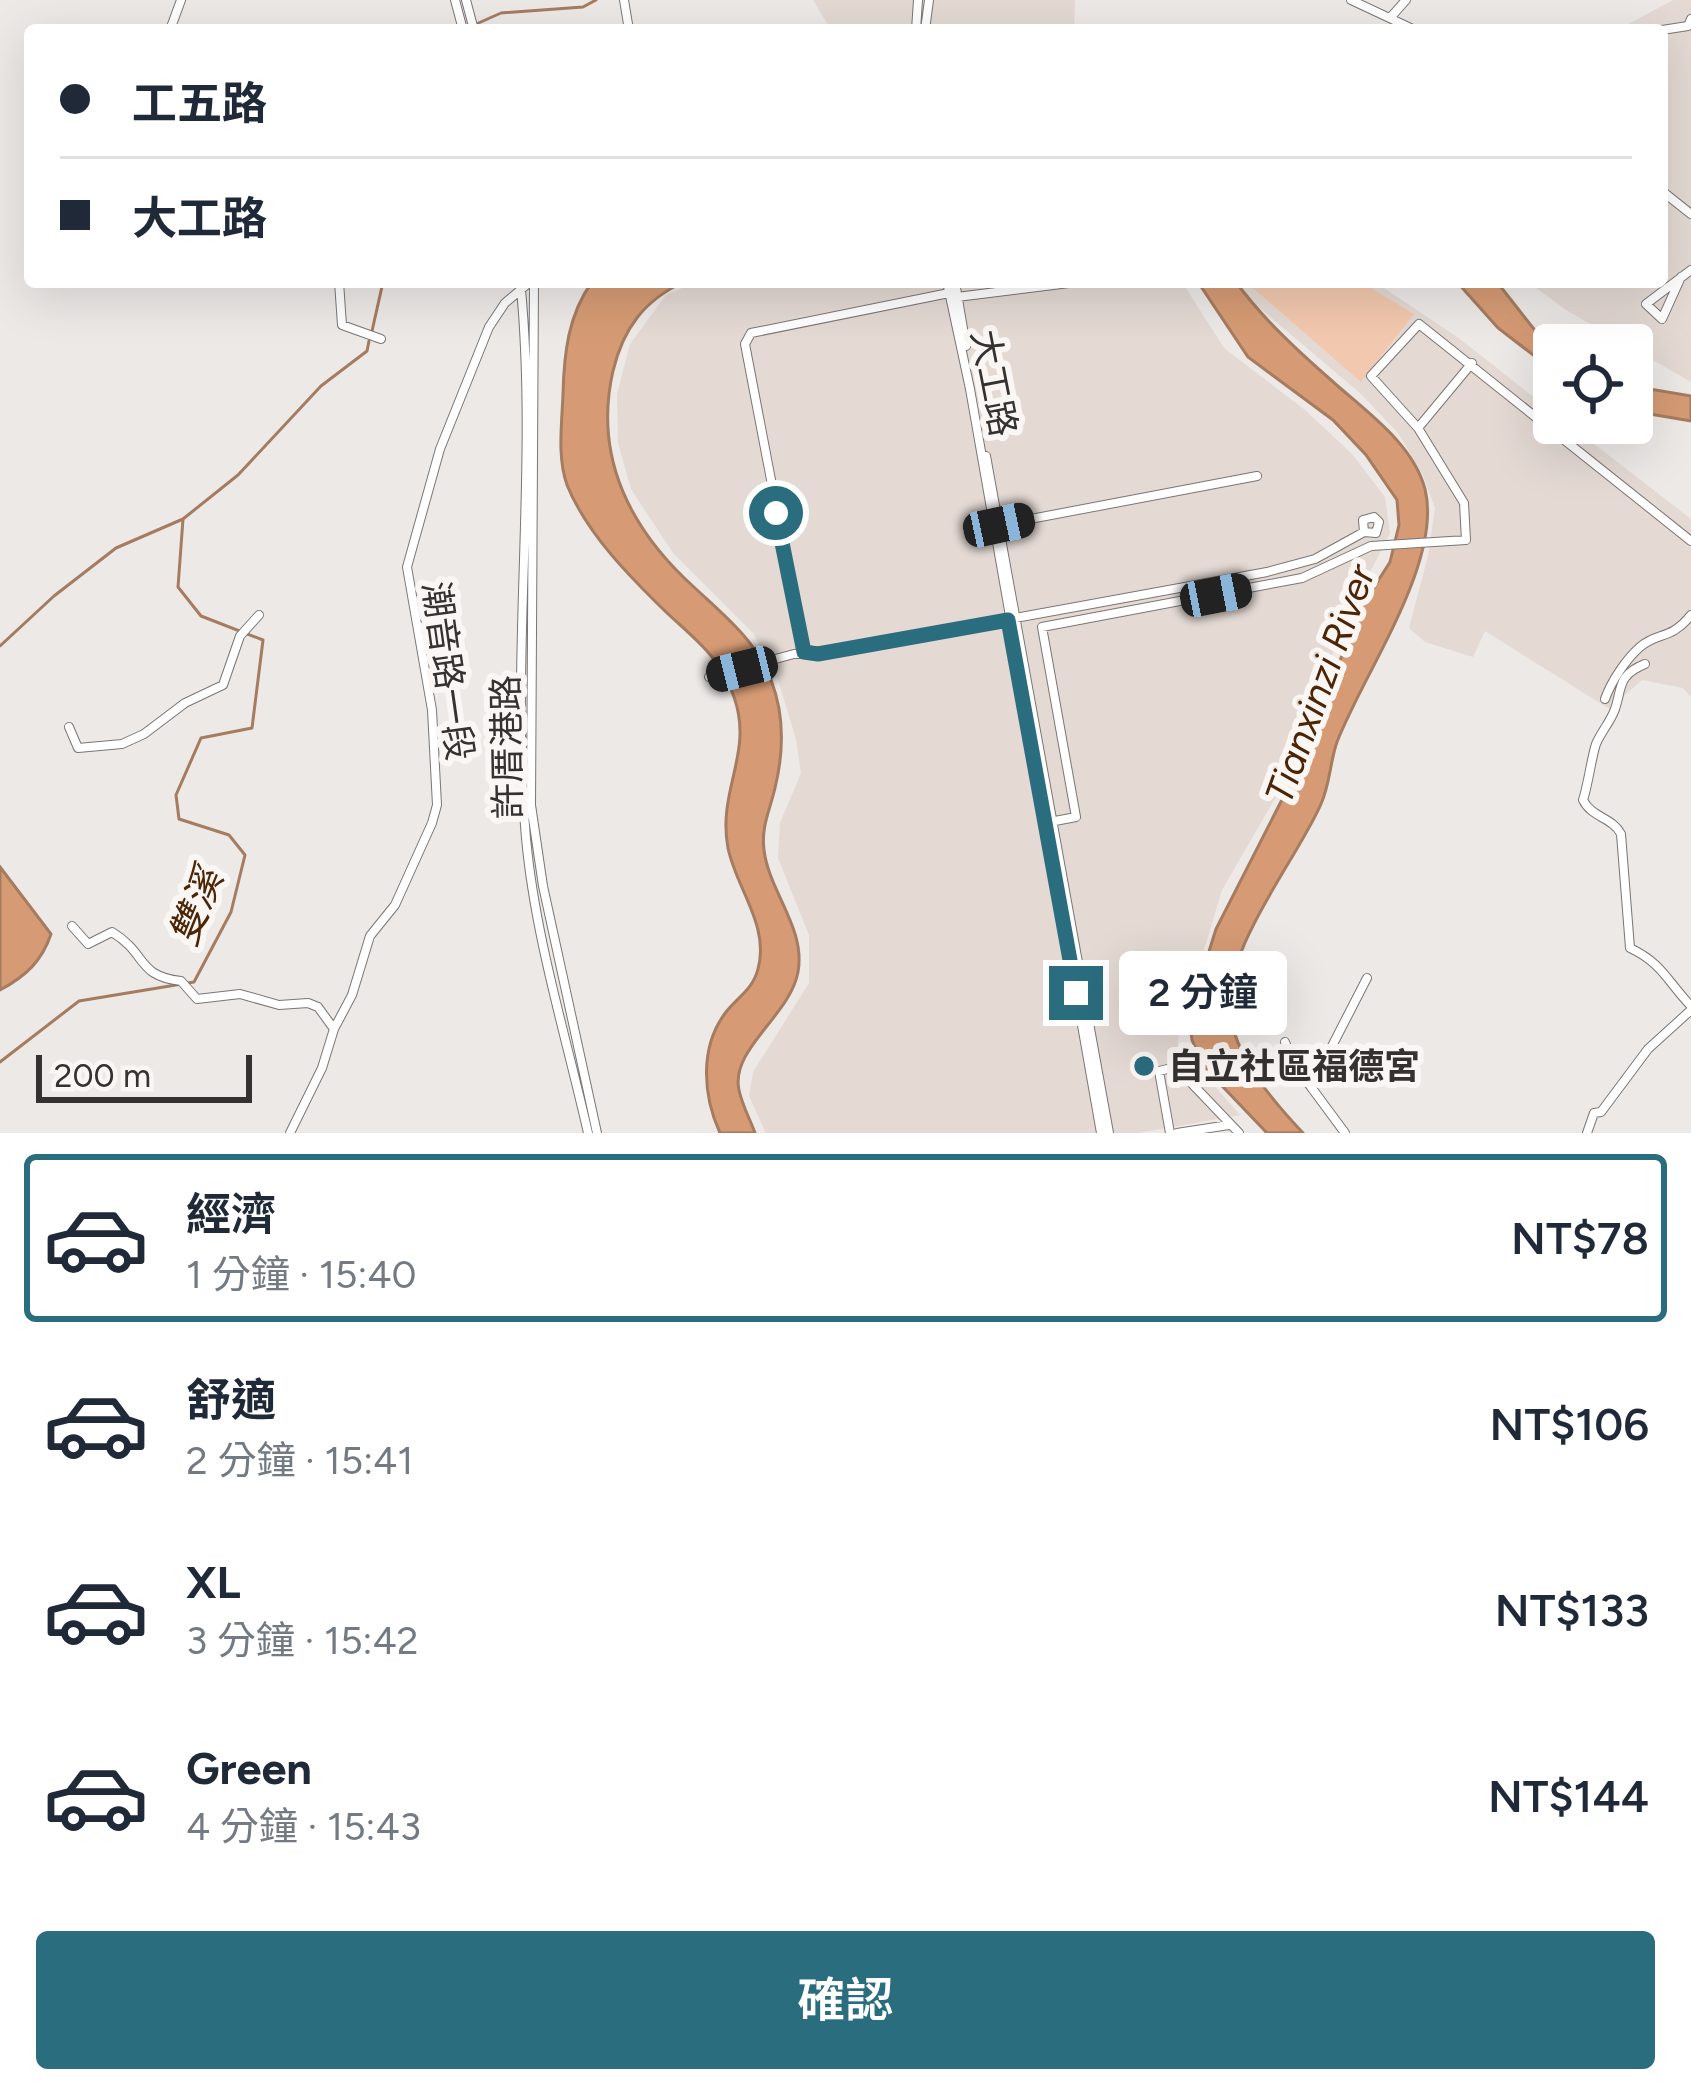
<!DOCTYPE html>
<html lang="zh-TW">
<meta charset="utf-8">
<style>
:root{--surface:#fff;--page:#f6f6f7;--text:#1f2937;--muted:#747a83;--line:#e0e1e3;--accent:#2a6d7f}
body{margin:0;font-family:Figtree,"Noto Sans TC",sans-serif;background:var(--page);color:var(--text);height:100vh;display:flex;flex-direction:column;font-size:45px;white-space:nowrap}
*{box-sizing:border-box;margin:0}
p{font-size:39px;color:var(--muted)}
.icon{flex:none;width:66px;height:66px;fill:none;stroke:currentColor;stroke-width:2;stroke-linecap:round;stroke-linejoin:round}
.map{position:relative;height:1133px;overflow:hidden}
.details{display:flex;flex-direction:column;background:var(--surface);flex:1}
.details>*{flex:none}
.hud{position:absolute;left:24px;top:24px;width:1644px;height:264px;border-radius:12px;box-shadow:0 12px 48px #0002;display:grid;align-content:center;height:264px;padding:0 36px;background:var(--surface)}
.tools{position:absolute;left:1533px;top:324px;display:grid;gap:24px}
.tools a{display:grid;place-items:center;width:120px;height:120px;border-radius:12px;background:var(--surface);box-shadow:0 12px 48px #0002;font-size:60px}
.scale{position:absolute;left:36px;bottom:30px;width:216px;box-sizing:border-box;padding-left:12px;border:6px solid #343231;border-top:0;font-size:33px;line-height:42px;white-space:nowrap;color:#343231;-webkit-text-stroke:9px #faf6f4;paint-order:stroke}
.end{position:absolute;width:54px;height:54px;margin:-27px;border:15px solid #2a6d7f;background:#fff;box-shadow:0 0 0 6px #fff}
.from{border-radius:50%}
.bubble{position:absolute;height:84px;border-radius:12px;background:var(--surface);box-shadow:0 12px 48px #0002;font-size:39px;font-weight:600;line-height:84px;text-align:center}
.car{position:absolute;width:36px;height:72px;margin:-36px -18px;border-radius:15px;box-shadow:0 0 9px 3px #0007;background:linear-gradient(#222 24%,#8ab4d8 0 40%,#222 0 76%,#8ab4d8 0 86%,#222 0)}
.hud b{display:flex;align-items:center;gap:42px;height:114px;font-size:45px}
.hud b+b{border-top:3px solid var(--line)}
.hud i{width:30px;height:30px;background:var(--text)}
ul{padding:21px 0 0;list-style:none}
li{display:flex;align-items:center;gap:36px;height:168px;margin:0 24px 18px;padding:0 12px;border:6px solid transparent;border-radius:12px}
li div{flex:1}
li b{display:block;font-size:45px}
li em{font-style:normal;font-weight:600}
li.selected{border-color:var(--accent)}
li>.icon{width:108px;height:108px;stroke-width:1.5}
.primary-button{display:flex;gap:24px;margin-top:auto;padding:24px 36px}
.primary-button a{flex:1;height:138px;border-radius:12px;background:var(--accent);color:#fff;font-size:48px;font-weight:600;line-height:138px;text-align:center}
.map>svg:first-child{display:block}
</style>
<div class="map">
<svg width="1691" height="1133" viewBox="0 0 1691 1133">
<rect width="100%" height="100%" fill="#ede9e7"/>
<path fill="#e4d9d3" d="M813,0h262l-1,30h-243z
M1673,0h18v382l-125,-72 -38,-28h134v-252h-45z
M696,282h486l42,66 81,62 47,44 33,43 5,36 -45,88 -64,167 -59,102 -43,143 -1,11 62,71 -102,18h-372l-17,-37 4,-24 56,-89v-48l-31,-77 2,-35 21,-50 -5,-34 -18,-59 -25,-47 -80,-80 -42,-64 -13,-46 -1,-49 13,-50 36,-49z
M1236,282h139l85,57 94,74v10h13l124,96v178l-8,-9 -41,-8 -17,15 -9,18 -131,-82 -12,26 -48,-15 -16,-14 19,-72 7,-48 -12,-33 -25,-42 -37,-39 -120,-102z"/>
<path fill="#f2c8ae" d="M1246,282h115l53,32 -53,68z"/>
<path fill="#d69b74" stroke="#a57c60" stroke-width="3" d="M592,282h92c-40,18 -61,47 -71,89 -20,87 18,160 83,218 29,27 61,53 75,91 14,36 13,71 4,108 -5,22 -14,38 -11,62 5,42 42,78 34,122 -8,44 -68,77 -59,118 3,15 11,29 16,43h-35c-17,-37 -21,-86 6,-121 12,-15 27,-23 32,-43 12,-43 -22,-81 -30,-121 -11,-58 26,-95 6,-151 -14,-40 -37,-56 -67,-84 -37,-36 -80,-79 -100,-128 -10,-28 -5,-62 -4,-91 1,-40 5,-79 29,-112z
M1198,282h38c26,36 62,69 95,98 33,30 82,63 94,109 18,73 -61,183 -88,253 -7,20 -7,42 -16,62 -25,58 -102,148 -90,215 8,43 43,83 72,114h-36l-65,-68 -10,-25 -3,-25 27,-86 75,-147 71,-176 28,-44 9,-37 -2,-25 -31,-45 -33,-35 -85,-63z
M1457,282h40l40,51 17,12v26l-56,-43z
M1632,386l59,10v25l-59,-10z
M0,867l51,67c-9,27 -25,42 -51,56z"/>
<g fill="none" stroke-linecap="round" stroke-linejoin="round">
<path stroke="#a57c60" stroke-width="3" d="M465,29l36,-16 82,-6 13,-7
M372,331l11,-49
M0,646l54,-50 62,-48 67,-29
M0,1062l79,-61 115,-19 37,-70 14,-57 -16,-20 -50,-16 -3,-24 25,-57 51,-10 11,-88 -62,-24 -23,-29 5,-68 55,-44 83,-89 46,-35 2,-10"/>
<defs>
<path id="minor" d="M455,0l8,30
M466,0l8,30
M624,0l5,30
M1351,0l64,30
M1390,18l16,-18
M170,30l11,-30
M916,30l2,-30
M925,30l4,-30
M1662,30l26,-4 3,-7
M1662,191l29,23
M1681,277l-19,42 -16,-15 45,-34
M339,282l3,43 39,14
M534,282l-3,523 12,81 54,247
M947,282l23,107 131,744
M955,282l11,64
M521,289c17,183 -11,366 5,549 9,99 40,198 62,295
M957,297l120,-15
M1418,428l54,-65
M986,456l123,677
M999,525l258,-49
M804,652l-59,-308 6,-11 198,-40
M1645,664c-28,11 -23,25 -30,45 -4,12 -14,23 -19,35 -4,11 -8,41 -13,56 9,18 29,17 38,34l9,114c32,15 37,33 61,58
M709,677l85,-23h24l449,-82 48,-13 49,-27 12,1 3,-11 -5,-5 -11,3 1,12
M1605,699c6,-17 21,-40 35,-52 19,-16 30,-6 51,-32
M69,727l9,21 44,-4 22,-10 41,-31 38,-18 17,-49 19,-21
M1055,821l21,-4 -34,-190 260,-49 69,-32 95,-6 -2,-37 -46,-75 -47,-52 48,-52 272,217
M72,926l16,18 24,-12c36,22 24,44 69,49l16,18 43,-5 39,11 29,-2 10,4 16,22
M1285,1042l7,19 19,26
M290,1133l32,-65 12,-39 18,-34 18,-59 25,-31 37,-82 5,-18 -5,-95 -25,-143 33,-118 49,-122 16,-24 25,-21
M1170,1133l-11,-62 17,-4 63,66
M1177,1133l52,-8
M1345,1133l-34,-46 56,-109
M1587,1133l7,-20 7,-1 47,-63 43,-39"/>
</defs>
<use href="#minor" stroke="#797674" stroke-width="10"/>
<use href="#minor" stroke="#fff" stroke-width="8"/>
</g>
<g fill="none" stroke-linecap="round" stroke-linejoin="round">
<path stroke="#2a6d7f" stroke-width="15" d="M776,513l28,139 14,2 190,-34 68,373"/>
</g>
<circle fill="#2a6d7f" stroke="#faf6f4" stroke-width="4.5" cx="1144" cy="1066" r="12"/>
<g text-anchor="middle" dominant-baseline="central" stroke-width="12" stroke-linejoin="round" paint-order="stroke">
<g font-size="36" fill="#343231" stroke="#faf6f4">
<text transform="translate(994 383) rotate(79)">大工路</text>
<text transform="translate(448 671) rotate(82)">潮音路一段</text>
<text transform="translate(507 747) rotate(-91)">許厝港路</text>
</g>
<g font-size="36" font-weight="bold" fill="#343231" stroke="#faf6f4" text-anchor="start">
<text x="1168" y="1066">自立社區福德宮</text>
</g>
<g font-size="39" font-style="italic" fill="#4c2506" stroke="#faf6f4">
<text transform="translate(1320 684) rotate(-70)">Tianxinzi River</text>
<text transform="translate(196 907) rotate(-68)">雙溪</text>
</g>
</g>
</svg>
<div class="tools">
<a><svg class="icon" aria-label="locate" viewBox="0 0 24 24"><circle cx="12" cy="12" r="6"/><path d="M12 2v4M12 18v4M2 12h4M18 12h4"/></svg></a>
</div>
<div class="scale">200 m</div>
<i class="end from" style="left:776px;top:513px"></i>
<i class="end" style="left:1076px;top:993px"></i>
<div class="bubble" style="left:1119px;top:951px;width:168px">2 分鐘</div>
<i class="car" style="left:999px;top:525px;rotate:78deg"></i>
<i class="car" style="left:1216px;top:595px;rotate:79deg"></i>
<i class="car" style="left:742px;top:669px;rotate:256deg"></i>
<div class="hud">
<b><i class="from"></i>工五路</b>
<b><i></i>大工路</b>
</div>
</div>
<section class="details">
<ul>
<li class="selected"><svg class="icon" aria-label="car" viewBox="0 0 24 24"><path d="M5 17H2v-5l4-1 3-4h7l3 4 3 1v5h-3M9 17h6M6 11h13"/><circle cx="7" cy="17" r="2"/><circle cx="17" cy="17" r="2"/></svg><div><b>經濟</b><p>1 分鐘 · 15:40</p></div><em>NT$78</em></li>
<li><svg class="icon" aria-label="car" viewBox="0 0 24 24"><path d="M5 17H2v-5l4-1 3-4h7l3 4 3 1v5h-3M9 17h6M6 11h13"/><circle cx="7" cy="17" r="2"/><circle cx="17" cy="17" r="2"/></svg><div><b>舒適</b><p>2 分鐘 · 15:41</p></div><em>NT$106</em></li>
<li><svg class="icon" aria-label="car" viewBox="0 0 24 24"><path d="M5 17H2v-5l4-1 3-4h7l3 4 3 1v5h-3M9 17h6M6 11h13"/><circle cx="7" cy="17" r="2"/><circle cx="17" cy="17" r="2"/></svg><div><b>XL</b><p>3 分鐘 · 15:42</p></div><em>NT$133</em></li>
<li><svg class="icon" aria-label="car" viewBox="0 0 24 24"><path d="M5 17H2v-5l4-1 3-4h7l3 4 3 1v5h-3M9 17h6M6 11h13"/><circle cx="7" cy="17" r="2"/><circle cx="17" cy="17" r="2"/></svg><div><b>Green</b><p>4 分鐘 · 15:43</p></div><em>NT$144</em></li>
</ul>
<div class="primary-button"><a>確認</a></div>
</section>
